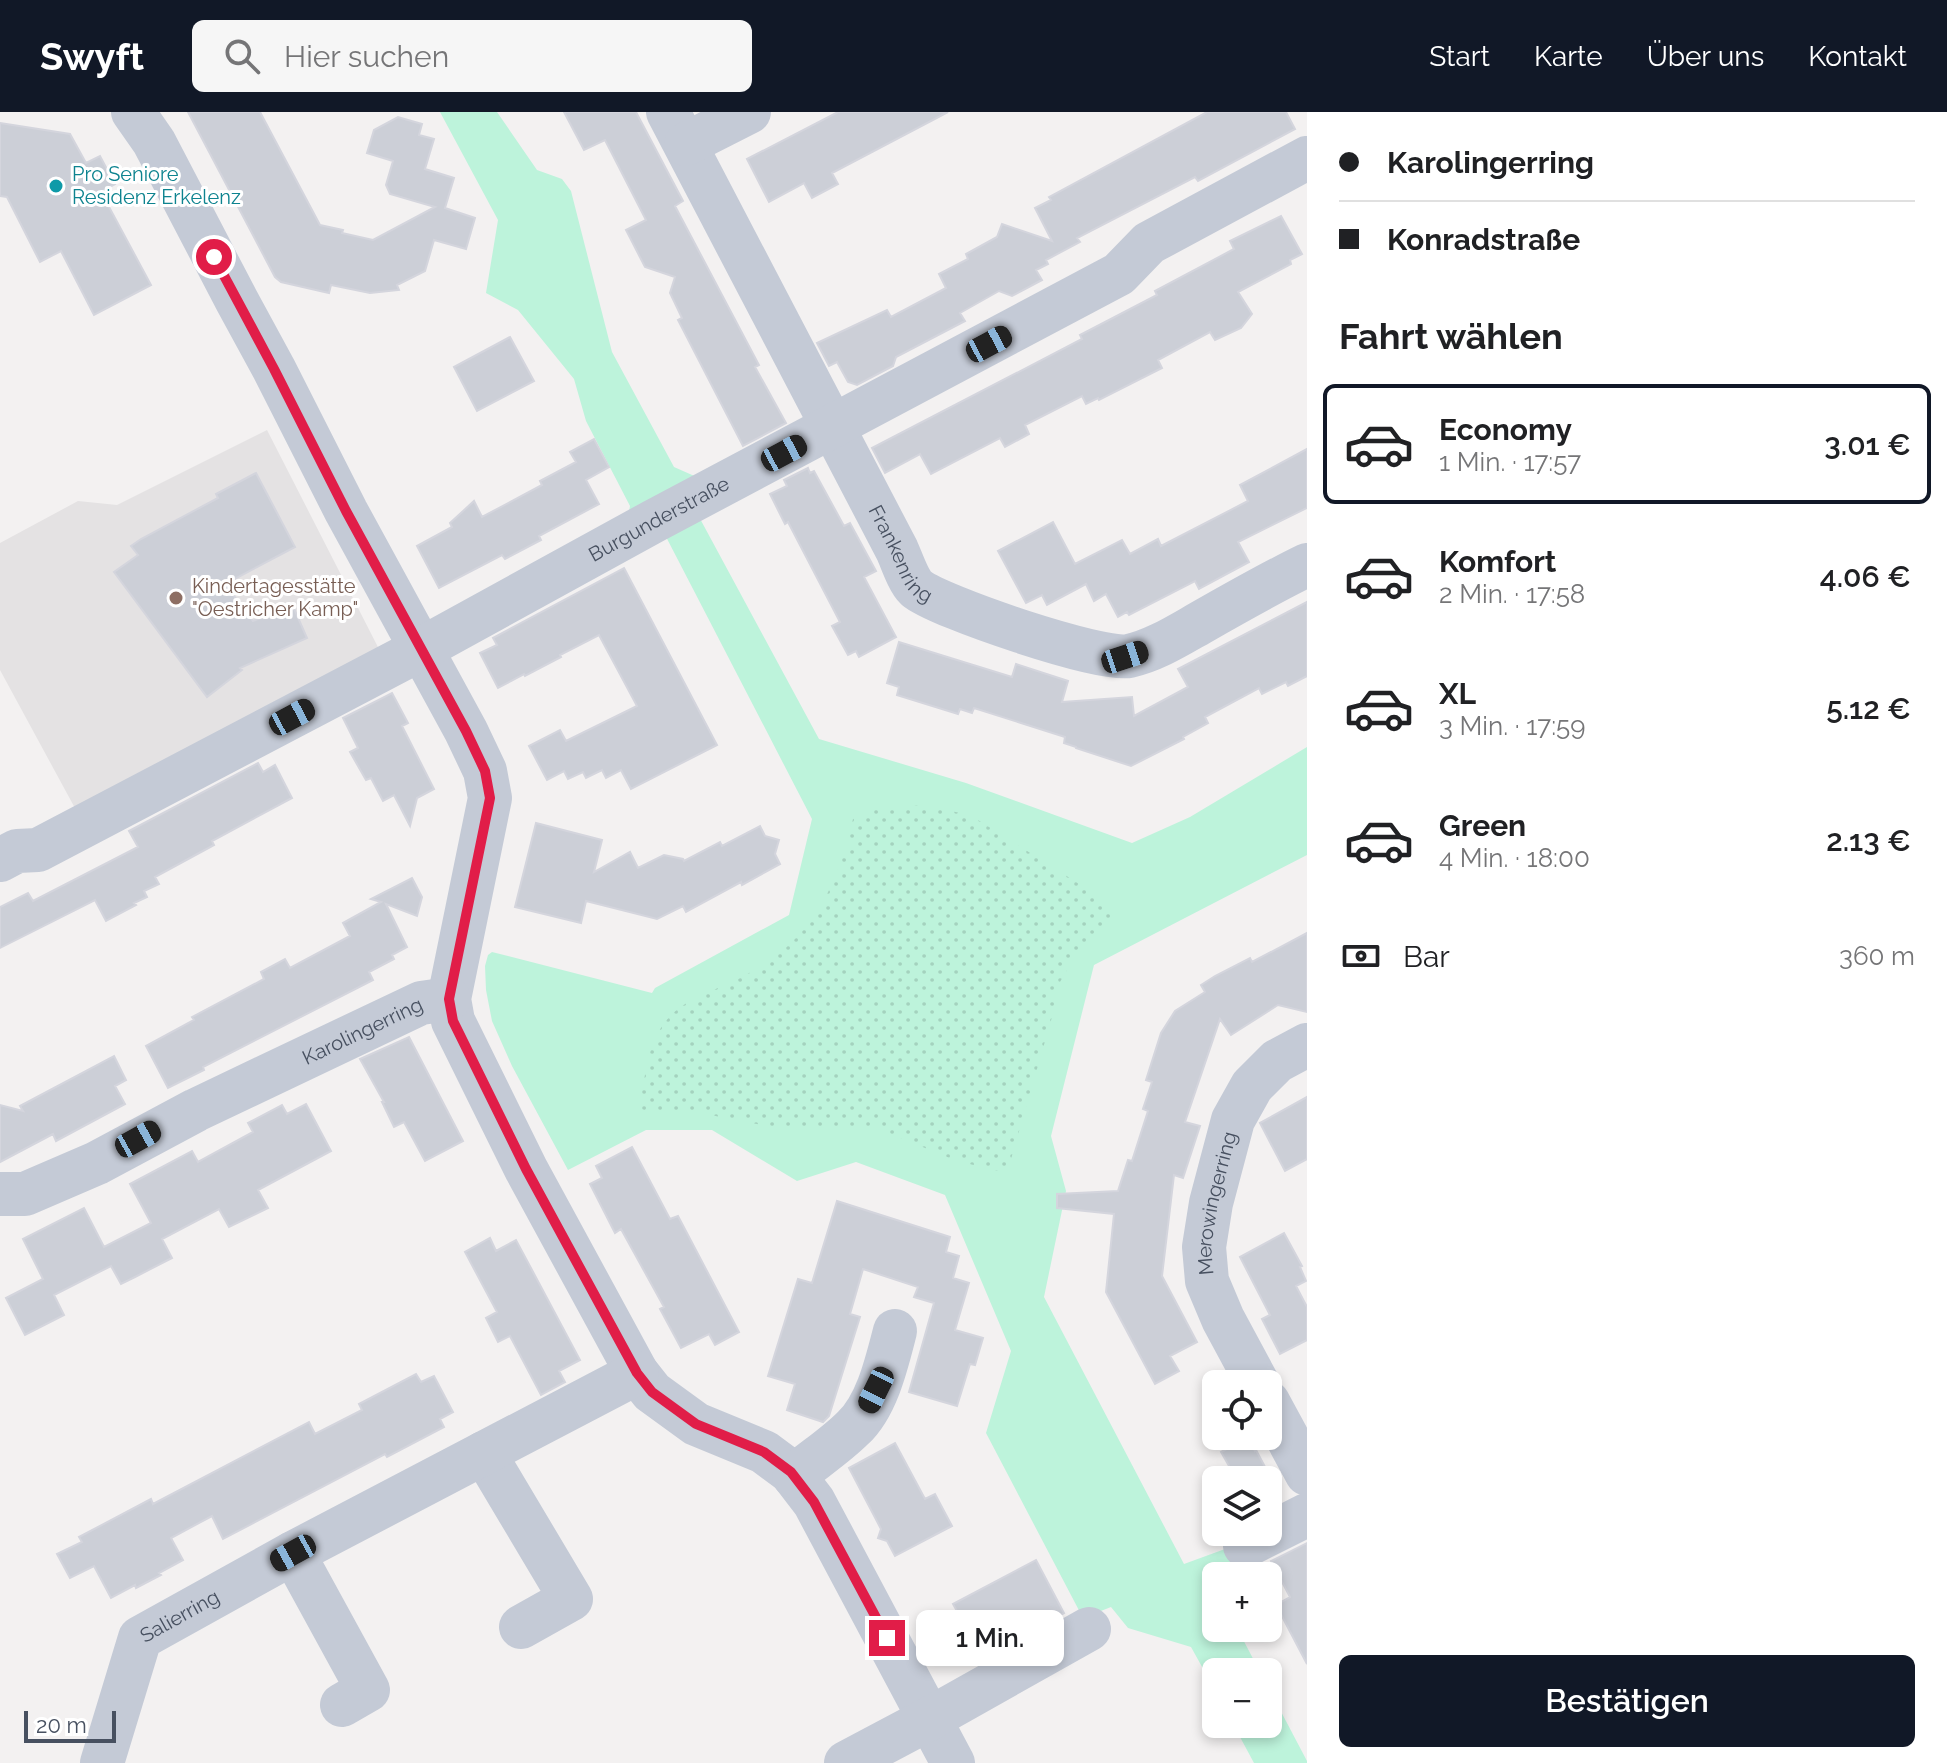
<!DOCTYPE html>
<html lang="de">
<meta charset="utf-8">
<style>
:root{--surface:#fff;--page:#f6f6f6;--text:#202124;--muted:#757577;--line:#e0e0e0;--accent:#111827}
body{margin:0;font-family:Raleway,sans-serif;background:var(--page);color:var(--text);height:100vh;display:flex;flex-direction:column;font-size:30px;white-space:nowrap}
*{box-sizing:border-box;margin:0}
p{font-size:26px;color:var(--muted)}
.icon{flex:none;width:44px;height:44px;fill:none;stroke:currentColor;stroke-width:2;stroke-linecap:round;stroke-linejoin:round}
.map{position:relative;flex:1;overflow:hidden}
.details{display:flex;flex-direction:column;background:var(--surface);width:640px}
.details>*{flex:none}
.hud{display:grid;align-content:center;height:176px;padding:0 32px;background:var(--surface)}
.controls{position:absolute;left:1202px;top:1258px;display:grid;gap:16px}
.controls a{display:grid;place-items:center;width:80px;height:80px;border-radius:12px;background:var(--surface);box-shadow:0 4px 12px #0003;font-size:40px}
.scale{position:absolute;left:24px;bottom:20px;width:92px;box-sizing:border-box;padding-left:8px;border:4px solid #475060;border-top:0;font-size:22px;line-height:28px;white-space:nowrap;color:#475060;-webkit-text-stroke:6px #fff;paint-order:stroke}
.end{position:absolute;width:36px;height:36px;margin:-18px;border:10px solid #e11d48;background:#fff;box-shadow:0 0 0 4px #fff}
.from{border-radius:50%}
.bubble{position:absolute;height:56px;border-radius:12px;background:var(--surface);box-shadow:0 4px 12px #0003;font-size:26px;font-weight:600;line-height:56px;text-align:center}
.car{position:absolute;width:24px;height:48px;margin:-24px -12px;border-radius:10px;box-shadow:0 0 6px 2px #0007;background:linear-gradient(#222 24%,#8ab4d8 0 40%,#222 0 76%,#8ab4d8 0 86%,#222 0)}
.hud b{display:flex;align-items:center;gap:28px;height:76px;font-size:30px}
.hud b+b{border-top:2px solid var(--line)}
.hud i{width:20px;height:20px;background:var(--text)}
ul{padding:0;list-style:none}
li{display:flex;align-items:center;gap:24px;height:120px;margin:0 16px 12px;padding:0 16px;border:4px solid transparent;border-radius:12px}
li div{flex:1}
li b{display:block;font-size:30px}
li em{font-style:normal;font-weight:600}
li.selected{border-color:var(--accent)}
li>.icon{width:72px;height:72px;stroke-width:1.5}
h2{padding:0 32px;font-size:36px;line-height:96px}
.pay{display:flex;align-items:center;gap:20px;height:88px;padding:0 32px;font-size:30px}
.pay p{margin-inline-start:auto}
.action{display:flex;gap:16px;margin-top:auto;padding:16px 32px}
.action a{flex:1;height:92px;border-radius:12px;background:var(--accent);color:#fff;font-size:32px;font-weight:600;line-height:92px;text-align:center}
header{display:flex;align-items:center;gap:48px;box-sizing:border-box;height:112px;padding:0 40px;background:var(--accent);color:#fff}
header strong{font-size:38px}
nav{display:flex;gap:44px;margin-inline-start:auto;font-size:28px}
.search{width:560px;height:72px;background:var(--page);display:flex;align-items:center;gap:20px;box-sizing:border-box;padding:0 28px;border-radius:12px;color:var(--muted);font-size:30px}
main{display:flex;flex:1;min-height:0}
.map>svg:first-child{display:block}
</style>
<header>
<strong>Swyft</strong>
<div class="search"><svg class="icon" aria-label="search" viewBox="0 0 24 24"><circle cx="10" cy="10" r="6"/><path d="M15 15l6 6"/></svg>Hier suchen</div>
<nav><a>Start</a><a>Karte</a><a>Über uns</a><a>Kontakt</a></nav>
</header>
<main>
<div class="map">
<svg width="1307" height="1651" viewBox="0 0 1307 1651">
<defs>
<pattern id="park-dots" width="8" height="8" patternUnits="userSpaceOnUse" patternTransform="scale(2)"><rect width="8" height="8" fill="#bdf3db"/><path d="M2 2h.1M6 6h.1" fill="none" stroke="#a4d2be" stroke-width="1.8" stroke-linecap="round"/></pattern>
</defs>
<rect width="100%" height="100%" fill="#f3f1f1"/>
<path fill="#e4e2e3" d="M267,318l114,223 -305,157 -76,-140v-127l78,-42 39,4z"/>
<path fill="#bdf3db" d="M440,0h57l40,58 25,9 9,12 41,161 62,115 34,15 -81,41 3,-17 -44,-85 -12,-42 -56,-69 -32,-17 12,-73z
M698,403l121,224 147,44 166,60 58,-26 117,-70v108l-213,110 -43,171 15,55 -22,106 140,267 41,-15 12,23 -1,4h-20v52h21l23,44h-44v20l-25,-45 -63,-19 -17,-21 -28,11 -97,-185 25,-82 -66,-156 -89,-33 -59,19 -85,-51h-66l-78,40 -56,-104 -20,-45 -6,-31 -1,-24 3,-11 4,-3 160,41 3,-5 134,-73 23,-96 -149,-288z
M1268,1575l39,74v2h-53l-21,-39h35z"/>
<path fill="url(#park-dots)" d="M922,693l48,10 133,84 7,9 1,11 -20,17 -13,15 -18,31 -8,35 -45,156 -50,-12 -76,-31 -39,-4h-73l-41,-7 -41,-10 -25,6 -25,-7c11,-31 7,-60 29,-87 16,-21 45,-29 68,-40 74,-35 101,-86 119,-162l19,-9z"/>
<path fill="#cccfd7" stroke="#d4d5dd" stroke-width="2" d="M188,0h72l60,113 23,5 -1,3 31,7 62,-33 -45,-13 -4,-9 7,-24 -26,-8 7,-23 24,-13 24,7 -3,11 15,4 -9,30 29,9 -9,30 30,10 -9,31 -32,-9 -9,31 -28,14 2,5 -29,3 -39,-8 -2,8 -48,-11 -6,-5z
M564,0h72l47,89 -8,5 84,159 -4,2 31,56 -43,23 -65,-126 4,-2 -12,-25 5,-16 -30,-10 -19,-37 20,-10 -41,-80 -21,10z
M838,0h110l-116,61 6,11 -26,14 -8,-15 -35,19 -22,-43z
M1207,0h79l9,17 -97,52 -3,-4 -118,61 3,4 -34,18 2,4 -12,6 6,10 -30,16 -13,-5 -39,22 5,8 -69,36 -3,9 -36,19 -9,-3 -11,-20 -8,4 -12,-23 70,-33 4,7 55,-29 -7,-14 29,-15 -2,-5 31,-17 5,-13 50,17 -17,-33 16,-8 -2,-3z
M0,11l70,11 16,29 14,-7 15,28 -14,8 50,93 -57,30 -33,-64 -21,11 -33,-65 -7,-1z
M1281,104l21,38 -12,6 1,4 -53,28 14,22 -11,14 -26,12 -5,-8 -52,28 4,8 -63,32 -1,-2 -12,6 -4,-8 -57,29 4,9 -24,13 -5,-9 -69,36 -11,-20 -35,19 -13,-25 210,-109 -2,-4 77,-40 -2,-4 79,-42 -4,-8z
M510,225l24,44 -57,30 -23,-44z
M594,327l15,28 -23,13 13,24 -60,32 2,4 -36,19 -3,-4 -63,33 -22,-42 35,-19 -2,-4 24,-22 8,16 60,-32 -2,-4 36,-19 -6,-10z
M1307,337v59l-69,34 11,20 -50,27 -4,-8 -66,34 -2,-3 -9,5 -12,-23 -12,7 -8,-17 -39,21 -5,-10 -16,8 -28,-52 55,-29 22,42 47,-24 8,14 28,-15 3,7 87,-45 -8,-16z
M808,356l2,5 4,-2 30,55 6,-3 26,48 -12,6 32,60 -37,20 -3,-6 -8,4 -16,-29 8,-4 -52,-100 -3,2 -15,-30 17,-8 -3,-6z
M256,361l39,74 -70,37 28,37 39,-17 15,34 -67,30 2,2 -35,27 -93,-125 24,-17 -7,-9 10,-7 77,-41 -2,-4z
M624,456l93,177 -86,44 -10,-19 -15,8 -4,-8 -16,8 -3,-6 -15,7 -4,-8 -17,9 -18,-34 31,-16 6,11 71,-35 -38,-71 -39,20 1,2 -36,19 -1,-2 -26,14 -18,-35 17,-8 -4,-7z
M1307,490v74l-19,10 -2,-4 -24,12 -3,-6 -54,29 3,6 -25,14 1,2 -53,27 -55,-18v-1l-12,-4 1,-6 -91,-29 -2,5 -12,-4 -2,5 -61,-19 2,-8 -12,-4 12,-41 113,35 4,-13 52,17 -6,21 70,-5 2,19 54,-29 -10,-18z
M392,581l16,30 -6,3 32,63 -17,9 -7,28 -16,-31 -11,6 -12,-23 -5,2 -16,-28 8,-4 -15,-30z
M258,651l5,9 12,-7 17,33 -80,43 2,4 -59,32 4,7 -15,7 3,6 -13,6 2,2 -30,16 -11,-21 -95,48v-41l28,-14 5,8 105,-54 -9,-16z
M536,711l66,17 -8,32 36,-20 8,16 26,-13 19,4 1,2 36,-19 2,4 38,-20 5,10 14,4 -4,14 5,10 -38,21 -1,-3 -55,30 -3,-6 -26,13 -71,-18 -5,22 -66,-16z
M412,766l10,19 -5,19 -31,-12 21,43 -15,8 2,4 -25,13 4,8 -170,87 1,3 -36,18 -22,-42 48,-26 -2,-3 72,-38 -3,-7 24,-13 5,9 60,-32 -7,-13 38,-21 -10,-3z
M1307,821v79l-29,-7 -47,30 -11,-16 -35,103 15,4 -17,52 -9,-3 -12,101 35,66 -27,14 9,15 -24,13 -49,-92 8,-78 -57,-6v-14l61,-3 10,-31 4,1 16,-50 -5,-2 9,-27 -6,-2 15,-47 14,-22 30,-19 -4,-7 14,-9 35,-18 2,4z
M409,925l54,104 -38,20 -21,-39 -10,5 -12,-25h2l-24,-43z
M114,944l12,24 -11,6 10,18 -69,37 -3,-7 -53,28v-57l23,6 -3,-5z
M1307,985v62l-22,12 -25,-48z
M306,992l25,47 -73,39 10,18 -39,19 -10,-18 -57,30 10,19 -37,19 -14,7 -10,-18 -57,29 10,20 -39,20 -19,-37 37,-19 -20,-40 61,-31 20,39 47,-24 -21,-39 62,-33 6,11 55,-30 -5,-9 34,-18 5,9z
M632,1035l38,72 8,-3 61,116 -24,13 -6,-11 -28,14 -21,-39 4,-2 -43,-78 -6,4 -25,-49 12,-6 -6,-12z
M837,1089l113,36 -4,15 13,4 -6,22 16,5 -14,47 28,8 -8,27 -5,-1 -13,42 -48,-14 25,-89 -20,-6 4,-10 -55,-18 -13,45 10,3 -31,99 -6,6 -36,-12 8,-26 -27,-8 30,-97 14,4z
M1284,1121l18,33 -2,1 6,14 -10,5 11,21v33l-27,14 -18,-35 8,-4 -30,-58z
M490,1126l6,13 20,-11 64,120 -21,11 6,11 -24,13 -31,-59 -12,6 -12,-24 11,-6 -32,-60z
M416,1262l5,8 13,-6 19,36 -13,7 4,8 -57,30 -2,-3 -162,85 -11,-23 -41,22 12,22 -24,13 2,2 -25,13 -1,-3 -24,13 -17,-32 -24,12 -13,-24 25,-12 -3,-5 72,-38 2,5 156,-82 6,12 47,-24 -3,-6z
M1248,1326l7,13 1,-1 16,30h-35l-16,-28z
M895,1331l30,56 10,-5 17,32 -57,30 -8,-15 -9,-3 3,-9 -32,-61z
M1307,1431v121l-31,-59 14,-8 -19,-36z
M1036,1448l28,53 -67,38 -1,-2 -14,8 -29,-53z"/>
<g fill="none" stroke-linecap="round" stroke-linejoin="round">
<g stroke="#c4cad6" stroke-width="44">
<path d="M133,0l21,30 83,159 37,68 72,142 120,220 19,40 5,27 -41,201 4,22 73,148 111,204 15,19 44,32 68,28 27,20 23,30 139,261"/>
<path id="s1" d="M668,0l229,438c5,11 11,30 19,38 22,19 187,74 213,68 26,-6 48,-20 71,-33 35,-20 70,-40 107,-58"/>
<path d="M686,32l63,-32"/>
<path id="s2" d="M0,748l17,-9 21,-1 383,-201 233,-128 465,-247 30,-31 158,-85"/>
<path id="s3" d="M0,1082h25l72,-31 99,-53 225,-107 28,-4"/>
<path id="s4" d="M1258,1272l-35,-65 -16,-38 -3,-34 7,-44 22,-83 19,-34 25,-25 30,-16"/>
<path d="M1268,1290l39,72"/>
<path d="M484,1341l87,146 -50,28"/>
<path d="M794,1364c19,-16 41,-30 59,-48 24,-22 34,-66 42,-97"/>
<path d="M1245,1434l62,-31"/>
<path d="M293,1441l75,137 -26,15"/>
<path id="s5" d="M102,1651l38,-125 153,-85 344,-180"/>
<path d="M846,1651l83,-44 160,-90"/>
</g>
</g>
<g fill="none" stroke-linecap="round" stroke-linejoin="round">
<path stroke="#e11d48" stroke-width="10" d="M214,145l60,112 72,142 120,220 19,40 5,27 -41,201 4,22 73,148 111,204 15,19 44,32 68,28 27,20 23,30 73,136"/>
</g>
<circle fill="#0f9aa8" stroke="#fff" stroke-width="3" cx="56" cy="74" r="8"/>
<circle fill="#8d6e63" stroke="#fff" stroke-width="3" cx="176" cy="486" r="8"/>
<g text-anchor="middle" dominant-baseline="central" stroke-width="6" stroke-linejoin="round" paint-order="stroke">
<g font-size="20" fill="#0d838f" stroke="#fff" text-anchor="start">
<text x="72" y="62">Pro Seniore<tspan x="72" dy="23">Residenz Erkelenz</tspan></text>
</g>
<g font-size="20" fill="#475060" stroke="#fff">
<text stroke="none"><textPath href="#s2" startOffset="744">Burgunderstraße</textPath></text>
<text stroke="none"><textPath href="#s1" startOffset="500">Frankenring</textPath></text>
<text stroke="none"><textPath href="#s3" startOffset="400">Karolingerring</textPath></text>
<text stroke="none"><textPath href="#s4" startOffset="194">Merowingerring</textPath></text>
<text stroke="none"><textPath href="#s5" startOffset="176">Salierring</textPath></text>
</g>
<g font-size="20" fill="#785e54" stroke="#fff" text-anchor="start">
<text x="192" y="474">Kindertagesstätte<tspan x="192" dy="23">"Oestricher Kamp"</tspan></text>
</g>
</g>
</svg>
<div class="controls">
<a><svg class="icon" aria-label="locate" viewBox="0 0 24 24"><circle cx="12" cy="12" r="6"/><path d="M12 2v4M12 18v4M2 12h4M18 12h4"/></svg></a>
<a><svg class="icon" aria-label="layers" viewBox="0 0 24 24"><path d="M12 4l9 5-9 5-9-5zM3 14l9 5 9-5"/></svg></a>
<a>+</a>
<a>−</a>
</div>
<div class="scale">20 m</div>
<i class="end from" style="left:214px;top:145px"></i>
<i class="end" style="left:887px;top:1526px"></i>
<div class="bubble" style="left:916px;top:1498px;width:148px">1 Min.</div>
<i class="car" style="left:989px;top:232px;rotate:62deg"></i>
<i class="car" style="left:784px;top:341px;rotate:62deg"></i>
<i class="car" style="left:1125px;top:545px;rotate:72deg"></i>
<i class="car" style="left:292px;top:605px;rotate:62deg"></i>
<i class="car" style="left:138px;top:1027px;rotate:61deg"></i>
<i class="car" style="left:876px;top:1278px;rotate:206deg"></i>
<i class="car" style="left:293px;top:1441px;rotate:241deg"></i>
</div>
<section class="details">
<div class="hud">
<b><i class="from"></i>Karolingerring</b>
<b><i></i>Konradstraße</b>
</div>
<h2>Fahrt wählen</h2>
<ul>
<li class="selected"><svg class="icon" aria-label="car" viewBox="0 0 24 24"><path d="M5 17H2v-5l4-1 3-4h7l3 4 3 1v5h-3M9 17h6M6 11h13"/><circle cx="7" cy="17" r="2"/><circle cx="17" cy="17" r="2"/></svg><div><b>Economy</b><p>1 Min. · 17:57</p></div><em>3.01 €</em></li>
<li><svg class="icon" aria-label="car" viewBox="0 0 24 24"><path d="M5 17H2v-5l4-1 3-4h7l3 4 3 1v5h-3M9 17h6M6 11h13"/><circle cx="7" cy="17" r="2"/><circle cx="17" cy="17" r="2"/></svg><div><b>Komfort</b><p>2 Min. · 17:58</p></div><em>4.06 €</em></li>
<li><svg class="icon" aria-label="car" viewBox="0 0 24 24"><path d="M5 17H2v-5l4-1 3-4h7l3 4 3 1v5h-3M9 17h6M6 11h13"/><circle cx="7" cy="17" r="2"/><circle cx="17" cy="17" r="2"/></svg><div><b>XL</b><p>3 Min. · 17:59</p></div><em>5.12 €</em></li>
<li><svg class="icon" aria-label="car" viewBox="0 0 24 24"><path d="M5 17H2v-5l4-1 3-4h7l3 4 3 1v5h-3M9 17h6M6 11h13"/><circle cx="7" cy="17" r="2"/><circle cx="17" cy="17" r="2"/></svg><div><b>Green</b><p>4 Min. · 18:00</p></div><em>2.13 €</em></li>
</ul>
<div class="pay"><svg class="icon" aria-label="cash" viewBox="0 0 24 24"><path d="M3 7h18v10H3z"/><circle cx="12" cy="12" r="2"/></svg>Bar<p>360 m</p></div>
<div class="action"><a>Bestätigen</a></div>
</section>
</main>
